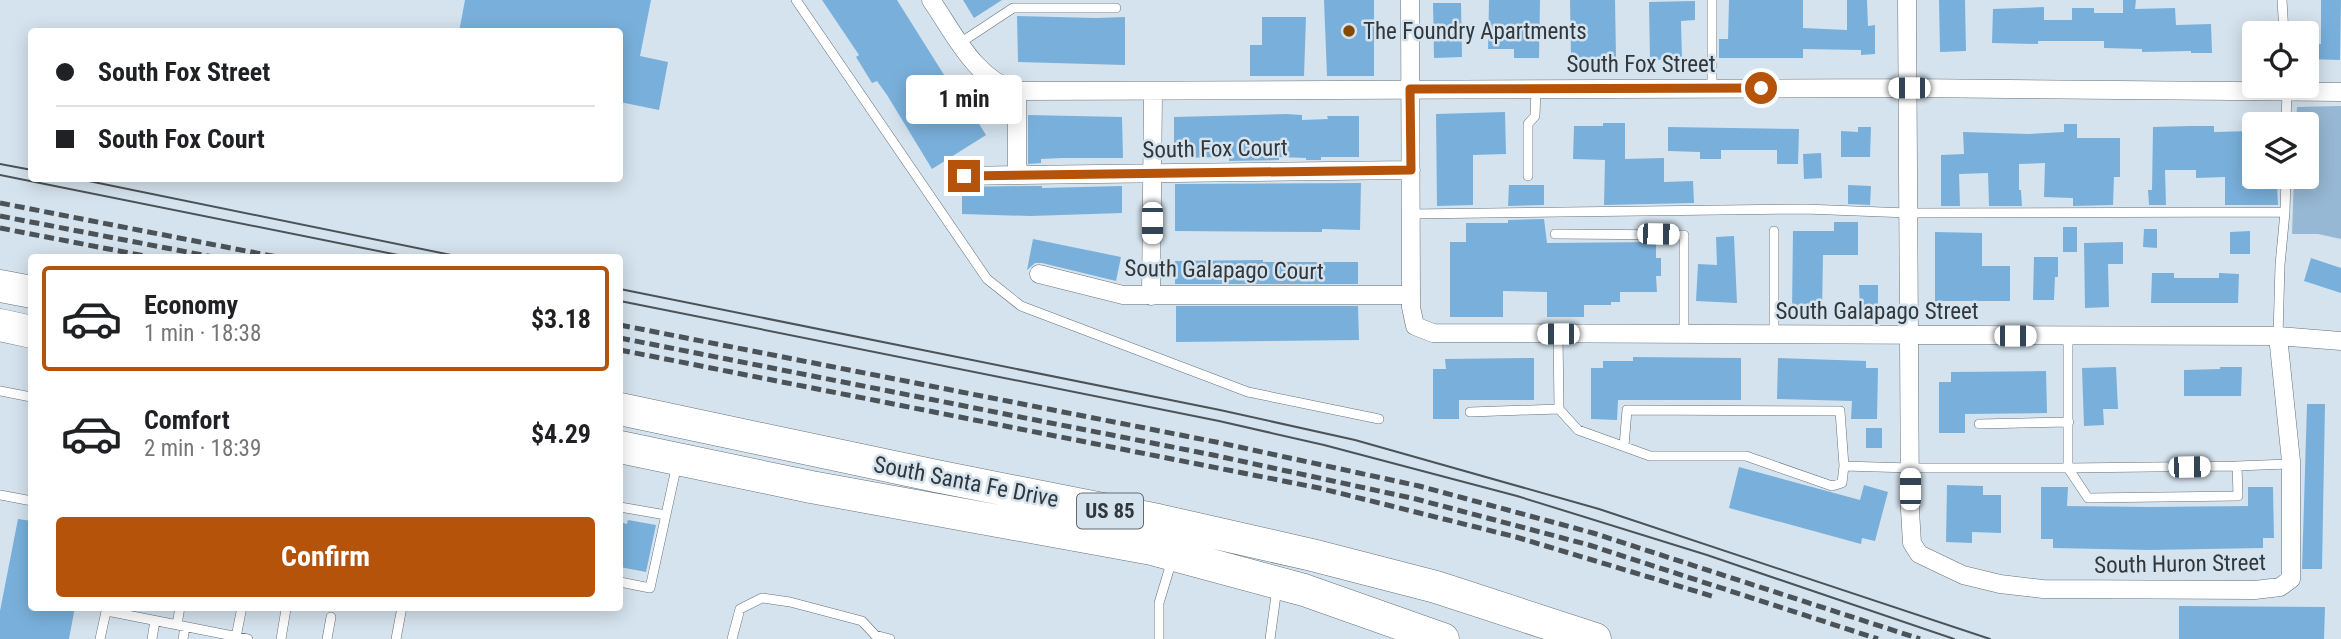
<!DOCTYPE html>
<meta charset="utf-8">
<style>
:root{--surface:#fff;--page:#f2f2f2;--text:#202124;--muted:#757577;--line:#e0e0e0;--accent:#b45309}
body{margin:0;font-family:"Roboto Condensed",sans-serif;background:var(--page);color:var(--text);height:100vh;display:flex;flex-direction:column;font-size:26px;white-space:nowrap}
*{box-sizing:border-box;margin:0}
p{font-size:23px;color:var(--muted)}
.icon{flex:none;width:38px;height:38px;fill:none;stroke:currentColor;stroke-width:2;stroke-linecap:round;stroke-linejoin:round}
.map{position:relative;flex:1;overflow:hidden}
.sheet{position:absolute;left:28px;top:254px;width:595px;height:357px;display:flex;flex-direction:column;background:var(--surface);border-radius:7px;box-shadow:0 4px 18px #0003}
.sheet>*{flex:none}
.top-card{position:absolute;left:28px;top:28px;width:595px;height:154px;border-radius:7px;box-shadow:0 4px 18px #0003;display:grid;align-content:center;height:154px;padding:0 28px;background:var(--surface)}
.tools{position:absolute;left:2242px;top:21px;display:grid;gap:14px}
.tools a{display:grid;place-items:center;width:77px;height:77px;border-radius:7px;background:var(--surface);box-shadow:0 4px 18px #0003;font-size:35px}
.end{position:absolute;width:32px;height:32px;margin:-16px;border:9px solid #b45309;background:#fff;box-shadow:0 0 0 4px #fff}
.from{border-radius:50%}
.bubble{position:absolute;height:49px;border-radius:7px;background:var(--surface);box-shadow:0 4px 18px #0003;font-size:23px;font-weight:700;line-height:49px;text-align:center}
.car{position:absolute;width:21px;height:42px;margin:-21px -10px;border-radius:9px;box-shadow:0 0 5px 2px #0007;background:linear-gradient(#fff 24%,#345 0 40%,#fff 0 76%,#345 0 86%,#fff 0)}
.top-card b{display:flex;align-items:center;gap:24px;height:66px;font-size:26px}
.top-card b+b{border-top:2px solid var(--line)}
.top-card i{width:18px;height:18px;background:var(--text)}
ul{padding:12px 0 0;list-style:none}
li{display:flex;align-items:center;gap:21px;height:105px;margin:0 14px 10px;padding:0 14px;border:4px solid transparent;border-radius:7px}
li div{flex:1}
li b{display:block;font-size:26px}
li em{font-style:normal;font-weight:700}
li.current{border-color:var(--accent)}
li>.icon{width:63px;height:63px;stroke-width:1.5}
.button{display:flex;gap:14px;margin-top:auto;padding:14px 28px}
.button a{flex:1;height:80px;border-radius:7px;background:var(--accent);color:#fff;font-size:28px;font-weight:700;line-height:80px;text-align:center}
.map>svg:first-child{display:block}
</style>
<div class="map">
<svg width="2341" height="639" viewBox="0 0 2341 639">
<rect width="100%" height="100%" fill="#d5e3ee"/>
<path fill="#96b8d4" d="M2341,106v133l-23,-5h-26l2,-57h12v-53h-10l1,-17z"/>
<path fill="#79b0db" d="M465,0h186l-11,56 28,6 -9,48 -39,-8v-70h-161z
M822,0h75l49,78 3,-2 37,59 -54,34 -45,-74 -10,-14 -5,2 -16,-26 3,-2z
M963,0h39l-28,18z
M1324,0h50v76h-47z
M1489,0h51l-1,58h-25v-9h-26z
M1570,0h45l1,57 -45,1z
M1729,0h74v28l44,2v-30h20l1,26 7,-1v29l-14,1v-5l-58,-1v9h-84v-19h9z
M1939,0h26l1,51 -26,1z
M2123,0h13l-1,9 40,-1 1,17 35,-1 1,29h-21v-2l-49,1v-3l-38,-1v-7h-66v3l-46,-1 1,-34 51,-2v13h28v-12h22v5h29z
M2321,0h20l-1,60 -34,-1v-14l15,-1z
M1695,1v19l-14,1 1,38 -32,1 -1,-58z
M1433,3h28l1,54 -28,1z
M1017,16l79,2 29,-1v48l-107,-3z
M1262,17h44l-2,59h-54v-31h12z
M1505,112l1,42 -33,1v50l-36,1 -1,-92z
M1286,114l16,1v5l26,-1 -1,-3h32v41h-38v3h-15v-2l-27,-1v3l-50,1v-4l-55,1v-41z
M1028,115l94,2 1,41h-61l-21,1v4l-13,1z
M1603,123h22v36l39,-1v24l29,-1 1,22 -90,2 1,-45 -32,-1 1,-33h29z
M2064,124h13v14h43v39h-6l-1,28 -40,1v-8l-29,-1 1,-34 -26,1v26h2l1,16h-33l-1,-33 -29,1 1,32h-19v-51l23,-1 -1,-22 66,2 35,-2z
M2190,126h24v6l40,-1v28h-12v27h35l1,19h-53v-28l-29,1v-8h-31l1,35h-17l-1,-15h4l1,-63z
M1668,127l131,2 -1,35h-21v-14h-56v9h-21v-7l-32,-1z
M1858,127h13l-1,30h-29v-26l17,1z
M1821,153l1,25 -18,1 -1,-25z
M1361,183l-1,47 -38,-1v3l-147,-1v-47z
M1509,185h35v20l-36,1z
M1848,185l23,1 -1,19 -22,-1z
M1025,186h17v2l80,-2v27l-92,3 -68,-2v-27z
M1544,219l3,24 109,-1v16h5v18h-5l1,16h-37v10h-9v3h-27v12h-37v-25l-44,-1v26h-53v-75h16v-19h42v-3z
M1834,222h24v33h-35l-1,57 -30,-1 1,-80h41z
M2063,227h14v25h-14z
M2144,229h13v19l-14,-1z
M2250,231v23h-20v-22z
M1935,232l47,1v33h28v35h-75z
M1734,236l3,67 -41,-2 2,-37 19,1 -1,-28z
M1033,239l88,18 -5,24 -74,-18h-7l-8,7z
M2123,242v22h-15l1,43 -24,1 -1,-65z
M2034,257h24v20h-3l-1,23h-21z
M2311,258l30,10v25l-37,-12z
M1263,260v2h95v22h-183v-23z
M2152,273h22v5h45v-5l20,1 -1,29h-87z
M1859,285h19v25h-18z
M1176,306h182l1,34 -183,2z
M1633,357l108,1v42h-123l-1,20 -26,-1v-51h12v-7h30z
M1534,358v42h-75v19h-26v-50h13l-1,-10z
M1778,358l88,3v7h12l-1,51h-26l1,-18 -75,-2z
M2116,367l2,42h-15l1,16 -20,1 -2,-58z
M2220,367h22l-1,29h-57v-26l36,-1z
M2046,371l1,42 -82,1v19h-26v-51h12v-10z
M2307,404h18l-3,165h-20z
M1866,428h16v20h-16z
M1739,467l121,33 4,-15 24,7 -13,49 -13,-3 -1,6 -132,-36z
M1947,485l36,1v9h18v38l-29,-1v11l-26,-1z
M2041,487h27l-1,19 82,1 99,-1v-19h25l1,51h-11v10l-114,2 -96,-2v-9h-12z
M18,519l14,2v86h43l-6,32h-69v-28z
M628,520l28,5 -10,47 -26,-5v-45l7,2z
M2179,606l146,1 -1,32h-145z"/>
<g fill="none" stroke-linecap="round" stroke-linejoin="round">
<defs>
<path id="lane" d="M796,0l191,279 34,27 227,86 131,27
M2282,0l2,33
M960,43l53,-35h103
M1712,88v-88
M2286,124l1,-33
M1528,176v-52l7,-8 1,-27
M1411,214l394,-5 103,4 377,-1
M1555,234l129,1v99
M1558,334l1,75 19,21 72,26h96l86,30 10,-3 2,-17 -4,-55 -213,-1 -3,36
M1774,335v-104
M2068,336v132l169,-2
M2278,336l2,-71 5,-53 1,-35
M0,391l31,6
M1470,412l89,-3
M1979,424l90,-2
M1844,466l66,2h158l20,30 150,-2 -1,-30 54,-2
M0,495l32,6
M620,507l46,8
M620,582l30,6 27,-124
M107,611l141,28
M177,625l3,-18
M236,637l6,-30
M100,639l7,-32
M152,639l3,-18
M183,639l2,-12
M281,639l5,-30
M327,639l4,-22
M396,639l6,-32
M732,639l8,-30 22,-11 28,4 72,19 13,14 15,4
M1159,639v-36l13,-43
M1270,639l7,-51"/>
<path id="street" d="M931,0c23,33 44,80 86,91l892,-3 432,4
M1410,0l1,307 4,19 18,7 845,3 63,5
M1907,0l3,510 2,33 7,11 44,21 37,9 43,5 212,1 25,-3 11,-8v-118l-13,-125
M1017,91v75l4,9 390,-5
M964,176l57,-1
M1039,274l84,21h288
M1151,296l2,-205"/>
<path id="highway" d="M0,286l32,6
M0,325l32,7
M620,409l316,67 222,44 154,35 124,32 159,52
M620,447l191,40 341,62 152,41 139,49"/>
</defs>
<use href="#lane" stroke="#65717b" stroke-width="10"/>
<use href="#street" stroke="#65717b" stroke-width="19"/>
<use href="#highway" stroke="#65717b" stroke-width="33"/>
<use href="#lane" stroke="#fff" stroke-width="9"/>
<use href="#street" stroke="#fff" stroke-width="18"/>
<use href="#highway" stroke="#fff" stroke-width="32"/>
<path stroke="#4b5358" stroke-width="2" d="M0,164l32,6
M0,175l408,82
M74,178l387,79
M620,289l600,121 135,30 244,69 391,130
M620,301l599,120 105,24 193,51 190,59 247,84"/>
<path stroke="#4b5358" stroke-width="5" stroke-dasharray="10 5" stroke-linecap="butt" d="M0,203l277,54
M0,216l213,41
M0,228l150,29
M620,325l596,117 203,44 174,47 327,106
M620,338l593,117 203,44 173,46 289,94
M620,350l699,138 197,49 199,60"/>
</g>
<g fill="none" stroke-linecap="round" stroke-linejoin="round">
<path stroke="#b45309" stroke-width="9" d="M964,176l447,-6 -1,-81 351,-1"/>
</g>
<circle fill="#834a00" stroke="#d5e3ee" stroke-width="2.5" cx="1349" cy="31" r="7"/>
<g text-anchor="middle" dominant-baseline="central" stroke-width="5" stroke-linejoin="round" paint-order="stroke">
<rect fill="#d5e3ee" stroke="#626b71" stroke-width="2" x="1077" y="493.5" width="66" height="35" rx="5"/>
<g font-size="21" font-weight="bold" fill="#31373b">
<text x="1110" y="511">US 85</text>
</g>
<g font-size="23" fill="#31373b" stroke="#d5e3ee" text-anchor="start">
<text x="1363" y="31">The Foundry Apartments</text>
</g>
<g font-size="23" fill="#31373b" stroke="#d5e3ee">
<text x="1641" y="64">South Fox Street</text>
<text transform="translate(1215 149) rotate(-1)">South Fox Court</text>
<text transform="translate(1224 270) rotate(1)">South Galapago Court</text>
<text x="1877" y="311">South Galapago Street</text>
<text transform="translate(966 482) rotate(11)">South Santa Fe Drive</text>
<text transform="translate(2180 564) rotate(-1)">South Huron Street</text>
</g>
</g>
</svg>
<div class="tools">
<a><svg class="icon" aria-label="locate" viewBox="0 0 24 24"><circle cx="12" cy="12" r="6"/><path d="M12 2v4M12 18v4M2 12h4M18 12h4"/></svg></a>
<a><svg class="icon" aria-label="layers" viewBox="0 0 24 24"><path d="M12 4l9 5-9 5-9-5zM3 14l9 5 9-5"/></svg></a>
</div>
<i class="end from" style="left:1761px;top:88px"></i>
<i class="end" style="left:964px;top:176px"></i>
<div class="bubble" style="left:906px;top:75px;width:116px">1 min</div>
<i class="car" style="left:1909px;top:88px;rotate:270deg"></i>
<i class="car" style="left:1152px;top:223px;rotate:180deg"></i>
<i class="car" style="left:1658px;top:234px;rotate:91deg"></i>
<i class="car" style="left:1558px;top:334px;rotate:270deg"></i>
<i class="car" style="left:2015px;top:336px;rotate:90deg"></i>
<i class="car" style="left:2189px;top:467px;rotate:89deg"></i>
<i class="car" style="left:1910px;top:489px;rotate:0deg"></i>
<div class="top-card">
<b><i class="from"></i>South Fox Street</b>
<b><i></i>South Fox Court</b>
</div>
<section class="sheet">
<ul>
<li class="current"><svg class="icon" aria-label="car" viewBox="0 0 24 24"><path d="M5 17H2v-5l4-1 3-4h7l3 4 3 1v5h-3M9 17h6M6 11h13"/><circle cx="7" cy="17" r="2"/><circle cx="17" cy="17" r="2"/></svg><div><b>Economy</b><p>1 min · 18:38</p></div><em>$3.18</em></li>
<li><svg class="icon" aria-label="car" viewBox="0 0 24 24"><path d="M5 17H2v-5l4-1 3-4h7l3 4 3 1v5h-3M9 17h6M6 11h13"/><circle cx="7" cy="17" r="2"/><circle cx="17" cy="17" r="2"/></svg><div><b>Comfort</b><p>2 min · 18:39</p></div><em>$4.29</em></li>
</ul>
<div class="button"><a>Confirm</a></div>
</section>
</div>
